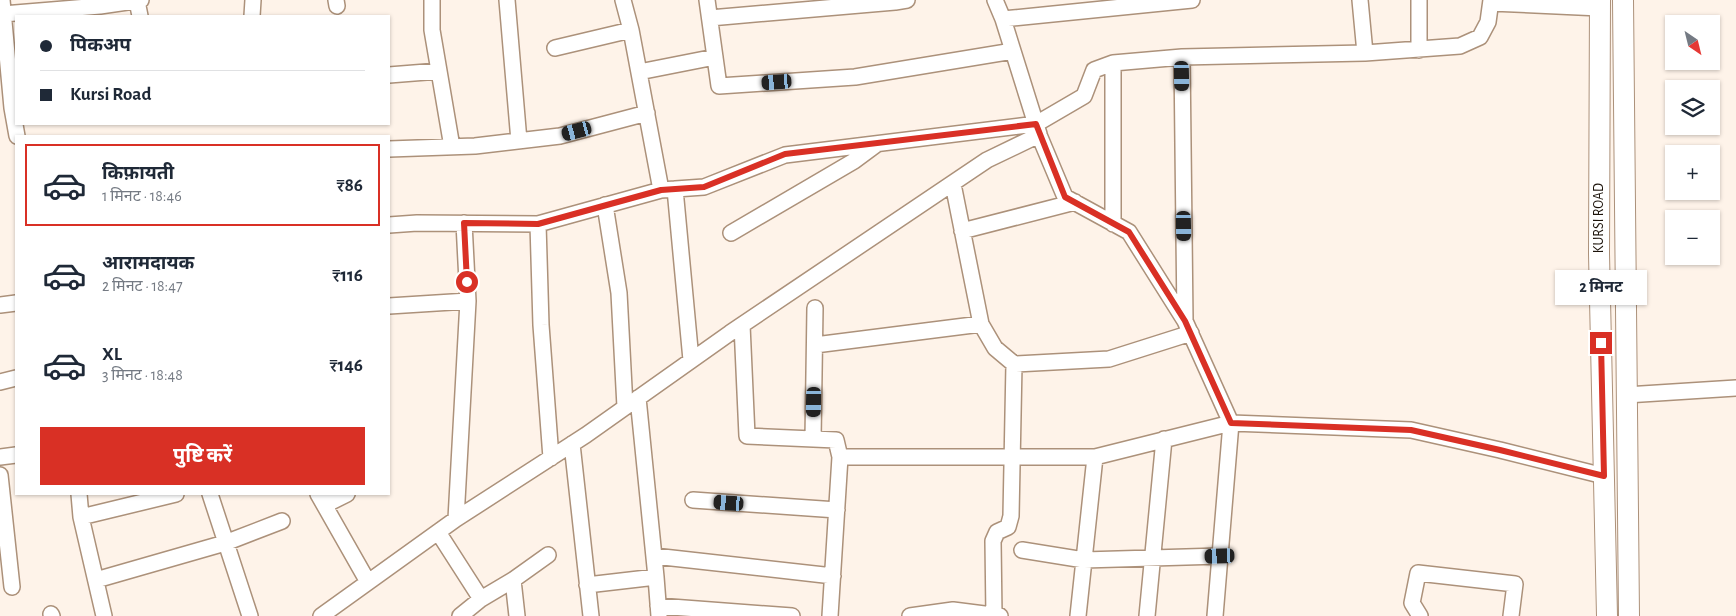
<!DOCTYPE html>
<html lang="hi">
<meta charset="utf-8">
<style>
:root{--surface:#fff;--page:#f2f2f3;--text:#1f2937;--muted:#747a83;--line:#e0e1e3;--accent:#d93025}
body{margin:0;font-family:"Alegreya Sans","Noto Sans Devanagari",sans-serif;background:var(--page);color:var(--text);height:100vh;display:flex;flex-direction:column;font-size:19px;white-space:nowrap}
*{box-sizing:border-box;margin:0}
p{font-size:16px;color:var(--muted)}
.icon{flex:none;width:28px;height:28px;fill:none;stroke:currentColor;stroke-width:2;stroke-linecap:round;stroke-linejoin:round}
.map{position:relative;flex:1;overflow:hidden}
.side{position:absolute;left:15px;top:135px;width:375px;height:360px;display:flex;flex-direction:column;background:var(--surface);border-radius:0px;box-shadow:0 1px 4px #0004}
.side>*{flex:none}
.top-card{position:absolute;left:15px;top:15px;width:375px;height:110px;border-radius:0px;box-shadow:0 1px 4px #0004;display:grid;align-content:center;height:110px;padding:0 25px;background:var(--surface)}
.needle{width:32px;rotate:145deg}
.buttons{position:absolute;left:1665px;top:15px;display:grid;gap:10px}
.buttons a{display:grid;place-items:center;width:55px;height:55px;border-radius:0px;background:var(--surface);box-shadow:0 1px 4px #0004;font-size:25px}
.end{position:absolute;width:22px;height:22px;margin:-11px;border:6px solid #d93025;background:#fff;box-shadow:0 0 0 2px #fff}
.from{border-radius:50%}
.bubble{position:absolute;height:35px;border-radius:0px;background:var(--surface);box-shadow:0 1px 4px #0004;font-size:16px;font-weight:700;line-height:35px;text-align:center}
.car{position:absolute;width:15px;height:30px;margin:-15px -8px;border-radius:6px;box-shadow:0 0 4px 1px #0007;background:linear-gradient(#222 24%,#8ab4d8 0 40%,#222 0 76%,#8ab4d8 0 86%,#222 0)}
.top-card b{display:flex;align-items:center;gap:18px;height:48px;font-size:19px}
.top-card b+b{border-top:1px solid var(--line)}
.top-card i{width:12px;height:12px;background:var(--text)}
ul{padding:9px 0 0;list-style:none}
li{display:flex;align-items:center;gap:15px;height:82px;margin:0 10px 8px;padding:0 15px;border:2px solid transparent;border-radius:0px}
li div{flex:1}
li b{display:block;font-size:19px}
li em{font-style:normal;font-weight:700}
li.selected{border-color:var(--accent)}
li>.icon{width:45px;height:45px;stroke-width:1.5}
.action{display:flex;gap:10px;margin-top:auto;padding:10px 25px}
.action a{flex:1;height:58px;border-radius:0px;background:var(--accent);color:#fff;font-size:20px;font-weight:700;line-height:58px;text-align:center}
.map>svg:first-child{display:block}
</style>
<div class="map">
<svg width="1736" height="616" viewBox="0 0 1736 616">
<rect width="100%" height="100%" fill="#fef3e9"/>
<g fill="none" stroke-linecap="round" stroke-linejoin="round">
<defs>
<path id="minor" d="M2,0l10,108 5,28
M336,0l1,6
M432,0v30l20,117
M507,0l12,141
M707,0l12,86 136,-9 158,-26
M995,0l8,19 36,115
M1360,0l5,53
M137,1l3,15
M1491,3l109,5
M3,14l97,-8 41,-6
M252,16l1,-16
M710,18l185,-16 12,-2
M1003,19l189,-19
M555,48l76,-18
M1419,50v-50
M1113,63v161
M639,72l76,-15
M389,75l50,-4
M389,149l86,-3 85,-10 87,-23
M953,184l28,140 14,24 19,16 95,-5 82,-26
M675,189l16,171
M661,190l43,-3 81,-32 251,-31 48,-28 10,-26 19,-7 69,-6
M605,205l14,88 6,114
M389,225l28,-2 121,1
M962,231l113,-29
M731,233l123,-72 23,-17
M0,305l16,-2
M389,306l79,-5
M1185,321l-3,-264 183,-4 95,-7 20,-9 8,-15 3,-22
M742,325l5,111 89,4 4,17
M815,345l166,-21
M0,382l16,-4
M1626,395l110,-7
M638,398l18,179
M813,439l2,-131
M572,444l19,172
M0,457l16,-2
M551,458l-10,-133 -3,-101 123,-34 -30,-160 -8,-30
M0,475l12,112
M79,494l2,23 23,99
M210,494l40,122
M318,494l50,88
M693,500l144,10
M325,505l22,-11
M81,517l95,-23
M456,519l12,-218 -4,-78
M438,532l43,67 32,-19 35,-25
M1022,550l62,10 136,-4
M654,556l179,20
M96,580l129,-37 57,-22
M513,580l4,36
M587,585l69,-8 3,39
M658,606l134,10
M51,614l1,2
M321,616l135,-97 130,-84 144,-102 257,-173 52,-25 26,62 64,35 56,89 46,102 -16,193
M460,616l21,-17
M830,616l10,-159h255l136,-34 180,7 89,20 104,26
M910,616l43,-6 47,6
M994,616l-1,-75 4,-9 11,-5 3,-11 3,-152
M1078,616l17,-159
M1147,616l17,-177
M1420,616l-8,-13 6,-30 97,11 -4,32"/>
<path id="major" d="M1600,0l-1,254 8,362
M1623,0l6,616"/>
</defs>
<use href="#minor" stroke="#ac917a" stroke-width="18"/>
<use href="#major" stroke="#ac917a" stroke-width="22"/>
<use href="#minor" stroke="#fff" stroke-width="15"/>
<use href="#major" stroke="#fff" stroke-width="20"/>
</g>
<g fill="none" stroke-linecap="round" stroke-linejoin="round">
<path stroke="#d93025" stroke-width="6" d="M467,282l-3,-59 74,1 123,-34 43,-3 81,-33 251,-30 29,73 64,35 56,89 46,102 180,7 89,20 104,26 -3,-133"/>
</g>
<g text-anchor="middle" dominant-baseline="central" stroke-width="5" stroke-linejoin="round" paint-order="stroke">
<g font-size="14" fill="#1c130a" stroke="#fff">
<text transform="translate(1599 218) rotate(-90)">KURSI ROAD</text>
</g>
</g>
</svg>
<div class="buttons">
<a><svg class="needle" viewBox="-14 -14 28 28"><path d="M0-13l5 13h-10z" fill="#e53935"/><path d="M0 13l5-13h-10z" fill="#747a83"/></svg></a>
<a><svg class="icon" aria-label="layers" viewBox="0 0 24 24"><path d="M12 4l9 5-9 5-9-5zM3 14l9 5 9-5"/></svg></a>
<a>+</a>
<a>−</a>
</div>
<i class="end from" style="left:467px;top:282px"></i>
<i class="end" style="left:1601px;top:343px"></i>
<div class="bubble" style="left:1555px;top:270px;width:92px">2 मिनट</div>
<i class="car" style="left:1182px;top:76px;rotate:179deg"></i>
<i class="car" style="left:777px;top:82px;rotate:266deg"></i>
<i class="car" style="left:577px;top:131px;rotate:255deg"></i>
<i class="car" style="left:1184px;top:226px;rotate:179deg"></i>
<i class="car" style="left:814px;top:402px;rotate:181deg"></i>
<i class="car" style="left:729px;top:503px;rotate:274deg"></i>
<i class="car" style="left:1220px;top:556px;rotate:268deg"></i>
<div class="top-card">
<b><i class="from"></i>पिकअप</b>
<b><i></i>Kursi Road</b>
</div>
<section class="side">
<ul>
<li class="selected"><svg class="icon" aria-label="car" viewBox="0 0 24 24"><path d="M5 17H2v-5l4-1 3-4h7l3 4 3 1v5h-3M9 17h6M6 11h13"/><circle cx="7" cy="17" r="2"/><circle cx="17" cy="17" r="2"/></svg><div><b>किफ़ायती</b><p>1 मिनट · 18:46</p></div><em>₹86</em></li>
<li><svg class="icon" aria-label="car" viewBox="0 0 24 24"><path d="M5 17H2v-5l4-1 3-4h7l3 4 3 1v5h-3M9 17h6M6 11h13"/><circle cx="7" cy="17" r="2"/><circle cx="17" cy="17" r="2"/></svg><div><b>आरामदायक</b><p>2 मिनट · 18:47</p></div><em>₹116</em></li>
<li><svg class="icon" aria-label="car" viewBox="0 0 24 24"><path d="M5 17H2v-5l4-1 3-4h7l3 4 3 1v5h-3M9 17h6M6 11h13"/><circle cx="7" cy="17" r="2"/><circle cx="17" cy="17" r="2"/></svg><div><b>XL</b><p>3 मिनट · 18:48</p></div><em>₹146</em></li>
</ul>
<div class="action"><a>पुष्टि करें</a></div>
</section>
</div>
